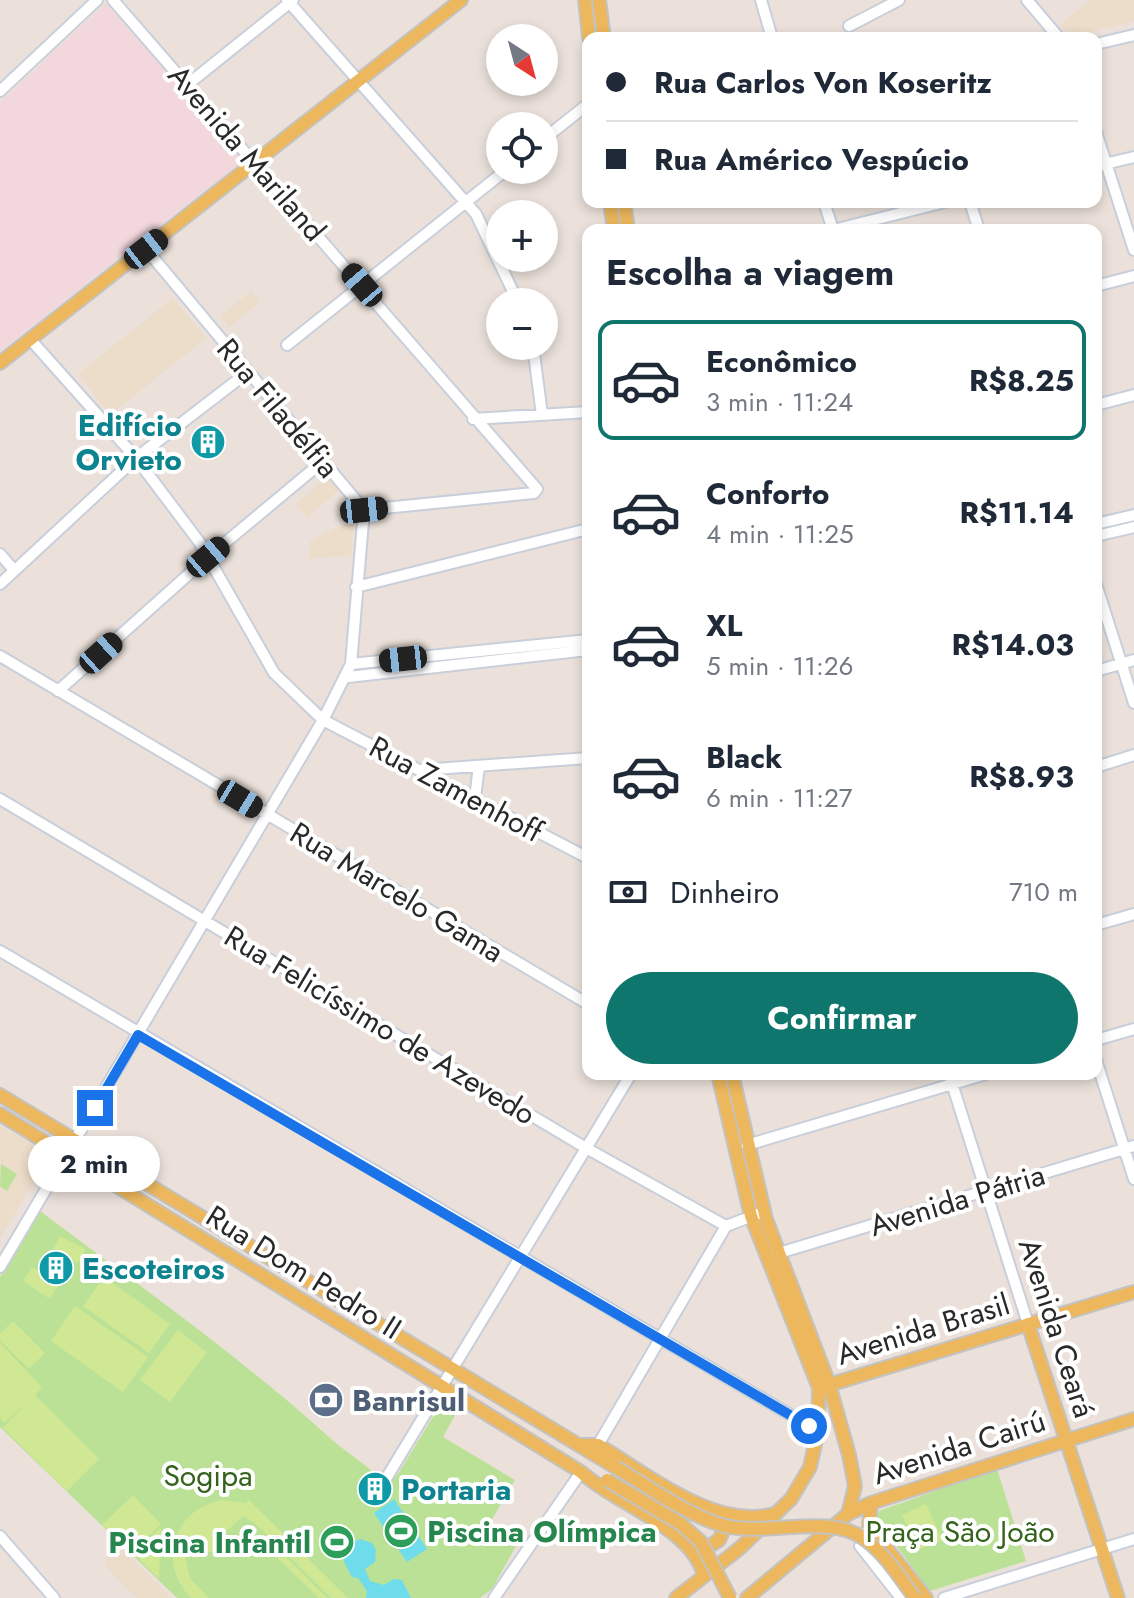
<!DOCTYPE html>
<html lang="pt">
<meta charset="utf-8">
<style>
:root{--surface:#fff;--page:#f2f2f3;--text:#1f2937;--muted:#747a83;--line:#e0e1e3;--accent:#0f766e}
body{margin:0;font-family:Jost,sans-serif;background:var(--page);color:var(--text);height:100vh;display:flex;flex-direction:column;font-size:30px;white-space:nowrap}
*{box-sizing:border-box;margin:0}
p{font-size:26px;color:var(--muted)}
.icon{flex:none;width:44px;height:44px;fill:none;stroke:currentColor;stroke-width:2;stroke-linecap:round;stroke-linejoin:round}
.map{position:relative;flex:1;overflow:hidden}
.side{position:absolute;left:582px;top:224px;width:520px;height:856px;display:flex;flex-direction:column;background:var(--surface);border-radius:16px;box-shadow:0 4px 12px #0003}
.side>*{flex:none}
.banner{position:absolute;left:582px;top:32px;width:520px;height:176px;border-radius:16px;box-shadow:0 4px 12px #0003;display:grid;align-content:center;height:176px;padding:0 24px;background:var(--surface)}
.needle{width:52px;rotate:144deg}
.buttons{position:absolute;left:486px;top:24px;display:grid;gap:16px}
.buttons a{display:grid;place-items:center;width:72px;height:72px;border-radius:50%;background:var(--surface);box-shadow:0 4px 12px #0003;font-size:40px}
.end{position:absolute;width:36px;height:36px;margin:-18px;border:10px solid #1a73e8;background:#fff;box-shadow:0 0 0 4px #fff}
.from{border-radius:50%}
.bubble{position:absolute;height:56px;border-radius:28px;background:var(--surface);box-shadow:0 4px 12px #0003;font-size:26px;font-weight:700;line-height:56px;text-align:center}
.car{position:absolute;width:24px;height:48px;margin:-24px -12px;border-radius:10px;box-shadow:0 0 6px 2px #0007;background:linear-gradient(#222 24%,#8ab4d8 0 40%,#222 0 76%,#8ab4d8 0 86%,#222 0)}
.banner b{display:flex;align-items:center;gap:28px;height:76px;font-size:30px}
.banner b+b{border-top:2px solid var(--line)}
.banner i{width:20px;height:20px;background:var(--text)}
ul{padding:0;list-style:none}
li{display:flex;align-items:center;gap:24px;height:120px;margin:0 16px 12px;padding:0 8px;border:4px solid transparent;border-radius:16px}
li div{flex:1}
li b{display:block;font-size:30px}
li em{font-style:normal;font-weight:700}
li.on{border-color:var(--accent)}
li>.icon{width:72px;height:72px;stroke-width:1.5}
h2{padding:0 24px;font-size:36px;line-height:96px}
.pay{display:flex;align-items:center;gap:20px;height:88px;padding:0 24px;font-size:30px}
.pay p{margin-inline-start:auto}
.cta{display:flex;gap:16px;margin-top:auto;padding:16px 24px}
.cta a{flex:1;height:92px;border-radius:48px;background:var(--accent);color:#fff;font-size:32px;font-weight:700;line-height:92px;text-align:center}
.map>svg:first-child{display:block}
</style>
<div class="map">
<svg width="1134" height="1598" viewBox="0 0 1134 1598">
<rect width="100%" height="100%" fill="#ebe1da"/>
<path fill="#ecdcca" d="M1091,0h43v21l-63,16 -11,-13z
M251,291l9,11 -31,25 -9,-11z
M173,298l33,40 -96,77 -32,-41z
M328,476l12,13 -33,29 -11,-14z
M354,519l-3,37 -42,2 1,-17z
M0,1125l50,30 -50,83z
M119,1546l52,52h-35l-33,-35z"/>
<path fill="#f2d8dc" d="M106,3l138,157 -244,191v-248z"/>
<path fill="#bbe197" d="M1,1164l16,10 -10,17 -7,-5z
M40,1211c98,74 198,144 289,226 18,17 40,28 56,47l13,-10 46,-75 15,9 -16,29 72,43 -28,48 29,18 -24,43 -12,9h-303l-177,-171v-150z
M997,1469l29,92 -96,30 -53,-71 2,-9z"/>
<path fill="#d0e893" d="M60,1236l25,13 -7,14 -25,-14z
M32,1267l27,17 -9,15 -27,-18z
M104,1277l66,47 -21,29 -66,-47z
M75,1306l73,51 -25,35 -72,-51z
M13,1321l32,32 -16,16 -29,-29v-6z
M178,1330l29,22 -37,50 -30,-22z
M0,1343l42,44 -7,8 64,64 -32,32 -64,-63 25,-26 -24,21 -4,-5z
M133,1495l28,29 -30,30 -29,-29z
M224,1500l21,3 4,-3 99,98h-17l-74,-73 -14,-9 -23,21 4,5 -11,10h-29l6,26 19,20h-18c-35,-36 -17,-91 33,-98z
M926,1504l16,36 -24,10 -16,-35z
M161,1527l-2,52 -25,-25z
M264,1535l60,60 4,3h-9l-60,-58z"/>
<path fill="#6fdcec" d="M394,1499l33,50 -20,13 -33,-49z
M360,1539l12,4 4,7 -1,12 -10,7 5,12 14,4 10,-6 8,1 9,18h-45l1,-7 -9,-13 -6,-1 -8,-15 2,-16z"/>
<g fill="none" stroke-linecap="round" stroke-linejoin="round">
<defs>
<path id="minor" d="M113,0l424,489 -3,4 -170,17
M287,0l189,214 42,88
M761,0l11,38
M1027,0l32,38
M849,26l50,-26
M1096,44l38,-9
M187,85l106,-85
M0,91l97,-91
M1096,132l38,118
M544,139l44,-35
M1096,166l38,-9
M824,202l9,28
M970,202l9,28
M833,230l112,-28
M1096,286l38,-10
M30,339l106,119 64,85 74,130 49,47 265,138
M287,345l219,-175
M533,346l9,69
M1096,405l38,-10
M473,419l115,-7
M1096,524l38,-9
M1096,536l38,-9
M0,554l14,16
M0,584l136,-126 112,-86
M1096,584l38,119
M356,587l232,-58
M0,656l588,348
M351,664l237,-24
M1096,671l38,-11
M348,677l240,-27
M58,691l150,-134 114,-95
M1096,767l38,-12
M421,770l167,-12
M475,798l4,-32
M0,799l586,349 140,78
M1096,925l38,-11
M0,951l818,480
M1096,1040l38,-11
M1096,1060l38,119
M949,1074l79,250
M747,1145l239,-71
M726,1226l32,-12
M779,1253l355,-107
M0,1267l323,-547 28,-56 13,-154 -218,-261
M598,1445l128,-219
M384,1482l247,-408
M866,1532l-6,14 41,52
M0,1536l54,62
M494,1598l87,-126
M944,1598l190,-59"/>
<path id="major" d="M585,0l4,38
M599,0l5,38
M610,202l4,28
M624,202l4,28
M0,363l461,-363
M732,1074l34,145 63,165 20,71 6,31 -7,28
M0,1095l615,372
M0,1114l581,358c36,33 112,56 123,104
M1028,1324l90,274
M822,1387l312,-95
M580,1445h18c49,29 118,86 176,69
M871,1503l-2,23 57,72
M697,1554l22,-14 11,-24
M676,1598l64,-50 51,-49 19,-32 8,-36 1,-43 -68,-172 -33,-142
M747,1598l101,-84 23,-11 263,-84"/>
</defs>
<use href="#minor" stroke="#c9cfda" stroke-width="14"/>
<use href="#major" stroke="#c3c3c3" stroke-width="16"/>
<use href="#minor" stroke="#fff" stroke-width="10"/>
<use href="#major" stroke="#edb85d" stroke-width="12"/>
<defs>
<path id="major-bridge" d="M615,1467c33,19 67,45 103,57 45,15 106,-12 145,14 21,14 37,40 52,60
M607,1480l74,44 20,18 29,56"/>
</defs>
<use href="#major-bridge" stroke="#c3c3c3" stroke-width="16" stroke-linecap="butt"/>
<use href="#major-bridge" stroke="#edb85d" stroke-width="12"/>
</g>
<g fill="none" stroke-linecap="round" stroke-linejoin="round">
<path stroke="#1a73e8" stroke-width="10" d="M95,1108l43,-73 671,391"/>
</g>
<defs>
<symbol id="building-disc" viewBox="-11 -11 22 22"><circle r="9.5" fill="#0f9aa8" stroke="#fff"/><path d="M-4-6H4V6H1V3H-1V6H-4ZM-2.5-4.3h1.7v1.8h-1.7ZM.8-4.3h1.7v1.8H.8ZM-2.5-1h1.7V.8h-1.7ZM.8-1h1.7V.8H.8Z" fill="#fff"/></symbol>
<symbol id="bank-disc" viewBox="-11 -11 22 22"><circle r="9.5" fill="#5c6f8a" stroke="#fff"/><path d="M-6-4H6V4H-6ZM0-2.3a2.3 2.3 0 1 0 0 4.6a2.3 2.3 0 1 0 0-4.6Z" fill="#fff"/></symbol>
<symbol id="stadium-disc" viewBox="-11 -11 22 22"><circle r="9.5" fill="#2e9e5b" stroke="#fff"/><path d="M0-5a6.5 5 0 1 0 0 10a6.5 5 0 1 0 0-10ZM-3.5-1.8h7v3.6h-7Z" fill="#fff"/></symbol>
</defs>
<g fill-rule="evenodd">
<use href="#building-disc" x="188" y="422" width="40" height="40"/>
<use href="#building-disc" x="36" y="1248" width="40" height="40"/>
<use href="#bank-disc" x="306" y="1380" width="40" height="40"/>
<use href="#building-disc" x="355" y="1469" width="40" height="40"/>
<use href="#stadium-disc" x="381" y="1511" width="40" height="40"/>
<use href="#stadium-disc" x="317" y="1522" width="40" height="40"/>
</g>
<g text-anchor="middle" dominant-baseline="central" stroke-width="8" stroke-linejoin="round" paint-order="stroke">
<g font-size="30" fill="#292929" stroke="#fff">
<text transform="translate(247 153) rotate(49)">Avenida Mariland</text>
<text transform="translate(278 408) rotate(50)">Rua Filadélfia</text>
<text transform="translate(456 789) rotate(28)">Rua Zamenhoff</text>
<text transform="translate(397 892) rotate(31)">Rua Marcelo Gama</text>
<text transform="translate(380 1025) rotate(31)">Rua Felicíssimo de Azevedo</text>
<text transform="translate(957 1200) rotate(-17)">Avenida Pátria</text>
<text transform="translate(304 1272) rotate(32)">Rua Dom Pedro II</text>
<text transform="translate(1057 1328) rotate(72)">Avenida Ceará</text>
<text transform="translate(923 1329) rotate(-17)">Avenida Brasil</text>
<text transform="translate(959 1447) rotate(-18)">Avenida Cairú</text>
</g>
<g font-size="30" font-weight="bold" fill="#0d838f" stroke="#fff" text-anchor="start">
<text x="182" y="425" text-anchor="end">Edifício<tspan x="182" dy="34">Orvieto</tspan></text>
<text x="82" y="1268">Escoteiros</text>
<text x="401" y="1489">Portaria</text>
</g>
<g font-size="30" font-weight="bold" fill="#4e5e75" stroke="#fff" text-anchor="start">
<text x="352" y="1400">Banrisul</text>
</g>
<g font-size="30" fill="#34631b" stroke="#fff">
<text x="208" y="1475">Sogipa</text>
<text x="960" y="1531">Praça São João</text>
</g>
<g font-size="30" font-weight="bold" fill="#27864d" stroke="#fff" text-anchor="start">
<text x="427" y="1531">Piscina Olímpica</text>
<text x="311" y="1542" text-anchor="end">Piscina Infantil</text>
</g>
</g>
</svg>
<div class="buttons">
<a><svg class="needle" viewBox="-14 -14 28 28"><path d="M0-13l5 13h-10z" fill="#e53935"/><path d="M0 13l5-13h-10z" fill="#747a83"/></svg></a>
<a><svg class="icon" aria-label="locate" viewBox="0 0 24 24"><circle cx="12" cy="12" r="6"/><path d="M12 2v4M12 18v4M2 12h4M18 12h4"/></svg></a>
<a>+</a>
<a>−</a>
</div>
<i class="end from" style="left:809px;top:1426px"></i>
<i class="end" style="left:95px;top:1108px"></i>
<div class="bubble" style="left:28px;top:1136px;width:132px">2 min</div>
<i class="car" style="left:146px;top:249px;rotate:52deg"></i>
<i class="car" style="left:362px;top:285px;rotate:319deg"></i>
<i class="car" style="left:364px;top:510px;rotate:84deg"></i>
<i class="car" style="left:208px;top:557px;rotate:50deg"></i>
<i class="car" style="left:101px;top:653px;rotate:48deg"></i>
<i class="car" style="left:403px;top:659px;rotate:264deg"></i>
<i class="car" style="left:240px;top:799px;rotate:121deg"></i>
<div class="banner">
<b><i class="from"></i>Rua Carlos Von Koseritz</b>
<b><i></i>Rua Américo Vespúcio</b>
</div>
<section class="side">
<h2>Escolha a viagem</h2>
<ul>
<li class="on"><svg class="icon" aria-label="car" viewBox="0 0 24 24"><path d="M5 17H2v-5l4-1 3-4h7l3 4 3 1v5h-3M9 17h6M6 11h13"/><circle cx="7" cy="17" r="2"/><circle cx="17" cy="17" r="2"/></svg><div><b>Econômico</b><p>3 min · 11:24</p></div><em>R$8.25</em></li>
<li><svg class="icon" aria-label="car" viewBox="0 0 24 24"><path d="M5 17H2v-5l4-1 3-4h7l3 4 3 1v5h-3M9 17h6M6 11h13"/><circle cx="7" cy="17" r="2"/><circle cx="17" cy="17" r="2"/></svg><div><b>Conforto</b><p>4 min · 11:25</p></div><em>R$11.14</em></li>
<li><svg class="icon" aria-label="car" viewBox="0 0 24 24"><path d="M5 17H2v-5l4-1 3-4h7l3 4 3 1v5h-3M9 17h6M6 11h13"/><circle cx="7" cy="17" r="2"/><circle cx="17" cy="17" r="2"/></svg><div><b>XL</b><p>5 min · 11:26</p></div><em>R$14.03</em></li>
<li><svg class="icon" aria-label="car" viewBox="0 0 24 24"><path d="M5 17H2v-5l4-1 3-4h7l3 4 3 1v5h-3M9 17h6M6 11h13"/><circle cx="7" cy="17" r="2"/><circle cx="17" cy="17" r="2"/></svg><div><b>Black</b><p>6 min · 11:27</p></div><em>R$8.93</em></li>
</ul>
<div class="pay"><svg class="icon" aria-label="cash" viewBox="0 0 24 24"><path d="M3 7h18v10H3z"/><circle cx="12" cy="12" r="2"/></svg>Dinheiro<p>710 m</p></div>
<div class="cta"><a>Confirmar</a></div>
</section>
</div>
